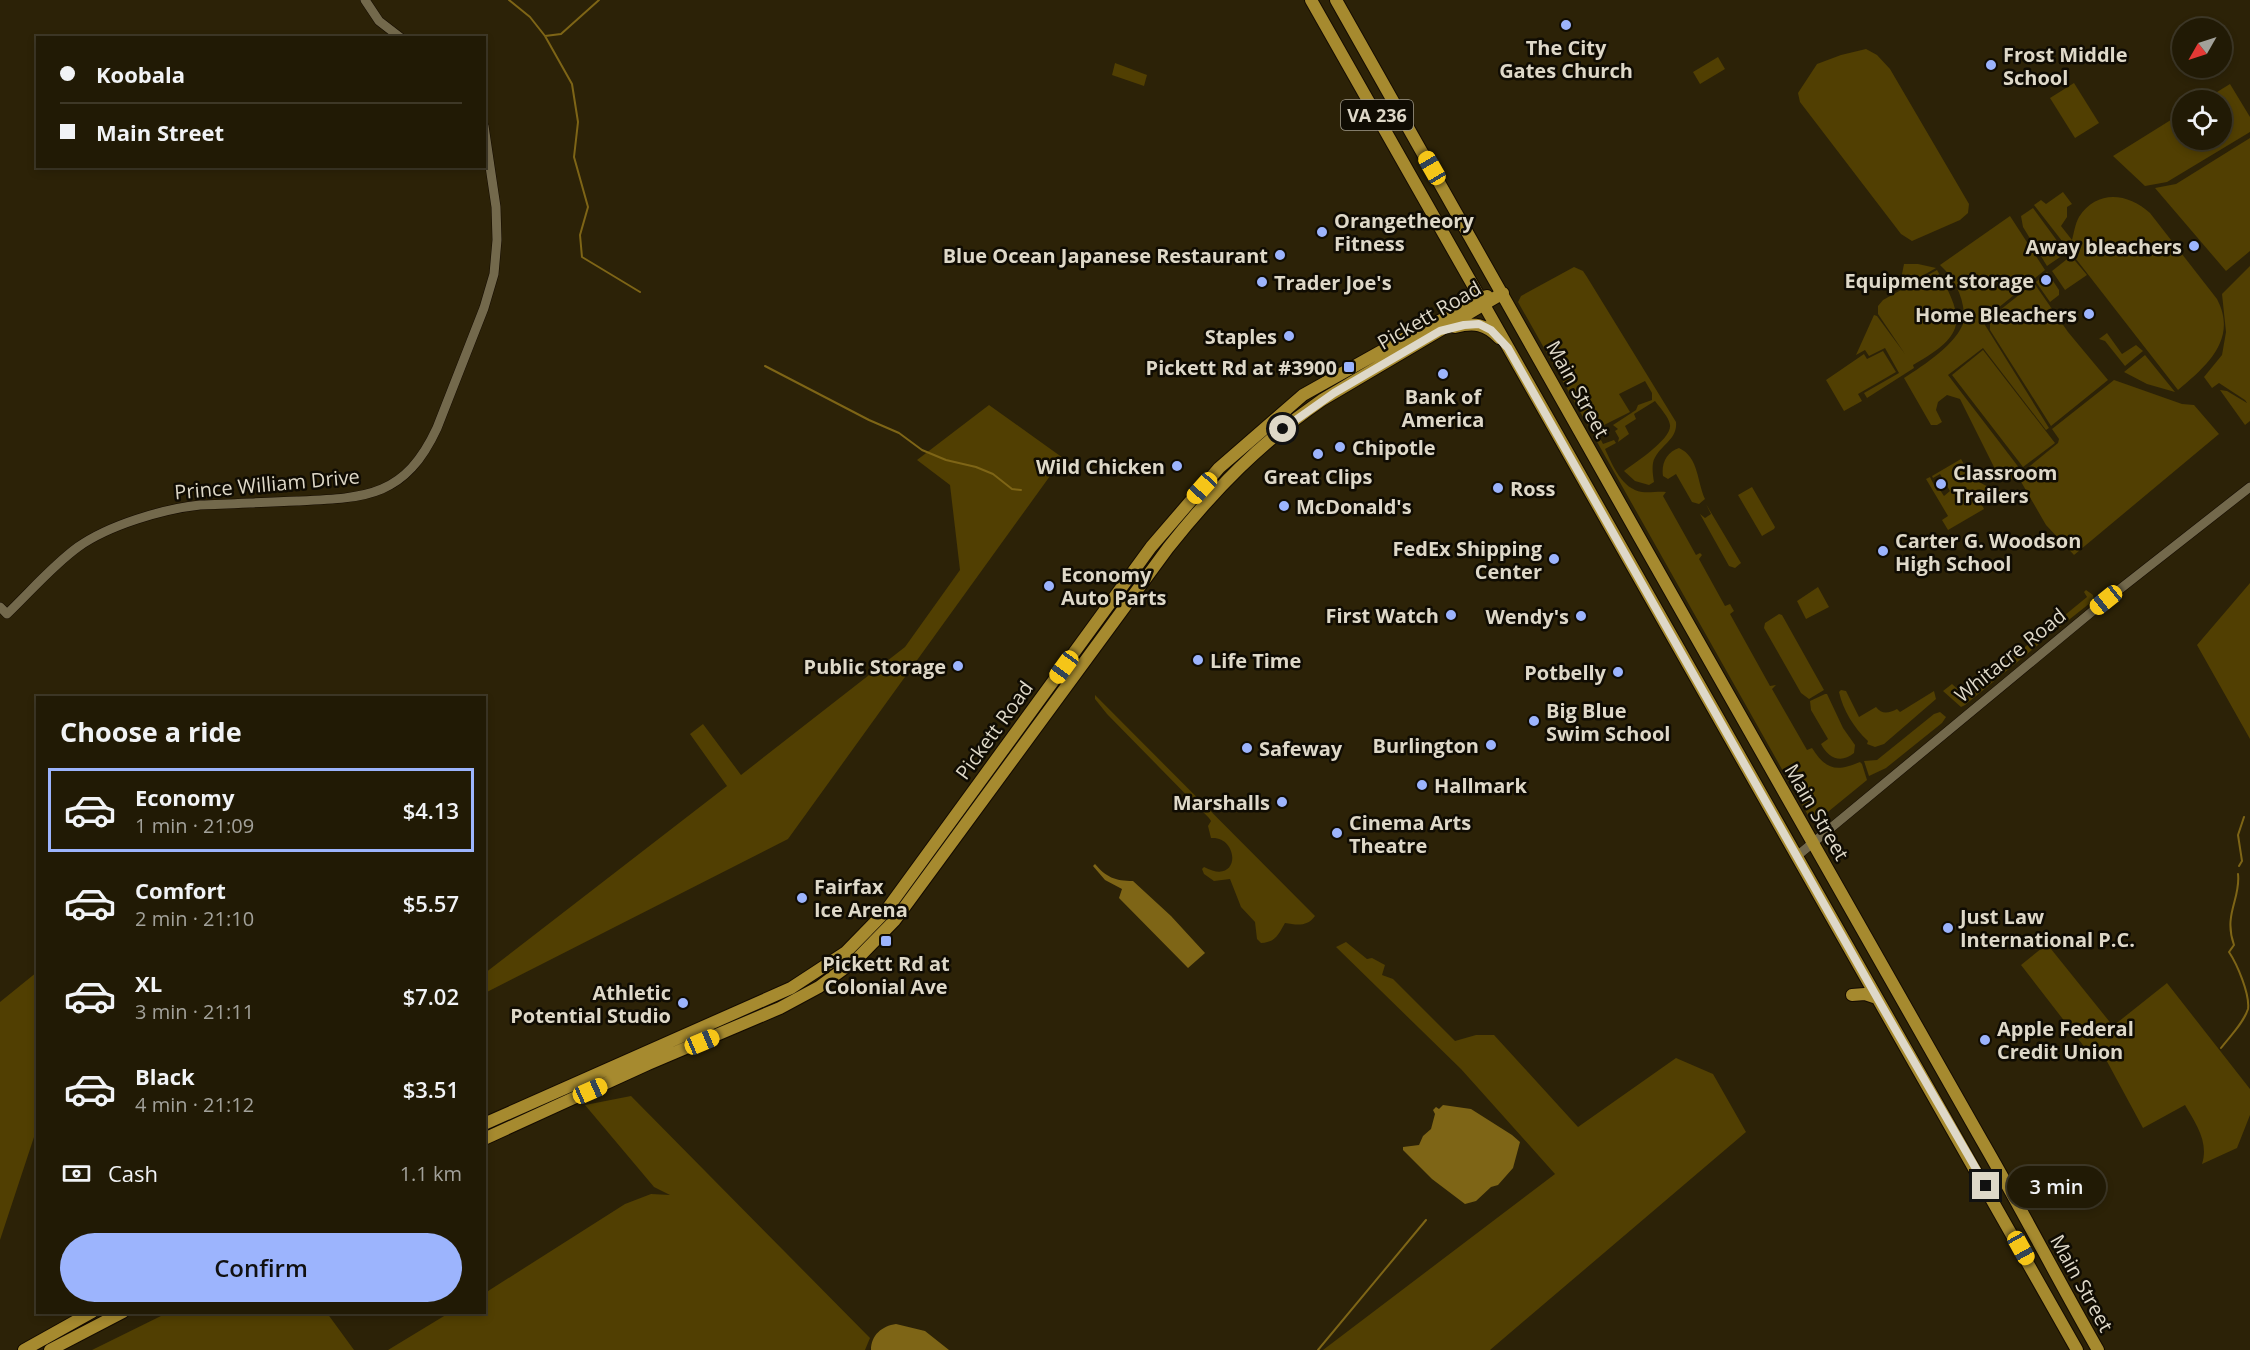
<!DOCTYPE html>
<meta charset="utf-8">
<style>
:root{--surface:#211a05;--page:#2d2713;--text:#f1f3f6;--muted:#a2a19a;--line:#3e3827;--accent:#9cb4fd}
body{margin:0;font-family:"Open Sans",sans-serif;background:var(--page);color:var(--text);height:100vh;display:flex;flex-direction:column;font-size:22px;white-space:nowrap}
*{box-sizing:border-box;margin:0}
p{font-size:20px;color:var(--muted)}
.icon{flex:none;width:33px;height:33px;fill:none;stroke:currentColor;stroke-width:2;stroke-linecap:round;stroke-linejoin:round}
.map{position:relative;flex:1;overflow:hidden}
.details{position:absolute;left:36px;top:696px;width:450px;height:618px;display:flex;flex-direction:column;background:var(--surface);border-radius:0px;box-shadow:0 3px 9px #0003,0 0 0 2px var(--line)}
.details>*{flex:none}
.guide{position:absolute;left:36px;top:36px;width:450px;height:132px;border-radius:0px;box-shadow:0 3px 9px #0003,0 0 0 2px var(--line);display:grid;align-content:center;height:132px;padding:0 24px;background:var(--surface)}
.needle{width:39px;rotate:231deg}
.fabs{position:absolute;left:2172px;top:18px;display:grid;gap:12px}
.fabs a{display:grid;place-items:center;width:60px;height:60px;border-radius:50%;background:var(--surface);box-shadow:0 3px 9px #0003,0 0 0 2px var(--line);font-size:30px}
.end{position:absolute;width:27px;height:27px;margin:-14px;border:8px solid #ded8c8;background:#111;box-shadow:0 0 0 3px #111}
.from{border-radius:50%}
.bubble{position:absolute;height:42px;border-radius:21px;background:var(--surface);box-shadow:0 3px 9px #0003,0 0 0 2px var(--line);font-size:20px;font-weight:600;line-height:42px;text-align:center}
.car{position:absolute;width:18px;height:36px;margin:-18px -9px;border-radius:8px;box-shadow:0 0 4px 2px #0007;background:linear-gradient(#f5c518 24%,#345 0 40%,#f5c518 0 76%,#345 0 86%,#f5c518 0)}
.guide b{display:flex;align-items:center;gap:21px;height:57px;font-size:22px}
.guide b+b{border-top:2px solid var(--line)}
.guide i{width:15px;height:15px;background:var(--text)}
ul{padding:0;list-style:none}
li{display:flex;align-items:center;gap:18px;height:84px;margin:0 12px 9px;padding:0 12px;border:3px solid transparent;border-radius:0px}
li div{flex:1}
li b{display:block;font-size:22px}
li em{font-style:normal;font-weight:600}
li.selected{border-color:var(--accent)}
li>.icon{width:54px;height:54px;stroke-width:1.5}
h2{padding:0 24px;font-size:27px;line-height:72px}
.pay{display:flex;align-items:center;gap:15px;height:66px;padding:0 24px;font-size:22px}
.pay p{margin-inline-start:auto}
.action{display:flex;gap:12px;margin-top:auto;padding:12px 24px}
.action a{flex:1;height:69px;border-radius:36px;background:var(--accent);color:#111;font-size:24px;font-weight:600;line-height:69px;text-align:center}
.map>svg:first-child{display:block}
</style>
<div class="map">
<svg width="2250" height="1350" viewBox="0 0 2250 1350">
<rect width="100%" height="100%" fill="#2c2207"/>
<path fill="#513f02" d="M1866,49l11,6 13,14 79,135 -1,9 -8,7 -48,21 -11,-7 -101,-132 -2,-9 19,-29 24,-9z
M1718,57l7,12 -25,15 -7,-12z
M1115,63l32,12 -3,11 -32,-11z
M2074,83l25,40 -24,15 -25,-40z
M2230,84l20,33v15l-83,50 -22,4 -32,-30 69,-43v27h40v-40h-18z
M2250,138v113l-24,20 -71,-83 21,-4z
M2063,192l9,12 -5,3v10l-6,9 11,14c2,-7 3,-16 7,-23 18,-28 49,-24 71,-4l67,86c21,40 -10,67 -39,91l-144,-185 7,-5 5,4z
M2033,208l33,45 -19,13 -24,-39 -2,-11z
M2010,216l35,54 -57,46 -3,9 64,103 -3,2 -63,-82 -35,27 72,94 -4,11 -17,-3 -39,-78 -13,-4 -9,7 -2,8 6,12 -5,3h-6l-27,-47c20,-13 53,-34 60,-57l10,-1v-4l-10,-3c-2,-19 -10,-35 -24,-48z
M2071,256l16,19 -22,15 -13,-19z
M1904,264h14l18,4 -35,20v-9z
M2250,266v155l-5,4 -25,-35 7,1 20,12 -2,-3 -26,-17 -7,5 -8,-11 18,-22 4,-23 -4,-38z
M1574,267l9,4 4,6 89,145c2,19 -19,24 -23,41 -1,6 0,13 1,19l-5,3 -14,-4 -11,-10c11,-8 48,-32 46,-46 -1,-8 -10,-17 -15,-24l-21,13 2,5 -11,7 4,8 -11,8 1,-4 -4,-7 3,-2 -5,-4 23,-15 2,-5 14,-5v-7l-7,-12 -26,13 11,18 -26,13 -7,7 6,12 11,-4 2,3 -11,6c8,17 17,40 37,43 8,1 17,-1 24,0l-3,4 33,59 4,-2 2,2 -3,4 26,47 5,-2 4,7 -4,3 40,72 6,-1 -4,4 35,61 5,-2c14,22 24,24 48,14l2,2 5,16 -49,40 -3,1 -6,-4 -291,-515 3,-6z
M1937,270c29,51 29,65 -24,95l1,3 -47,30 -3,-5 35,-20 -14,-25 -16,8 -4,-6 -9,5 18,-40 3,1 28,38 -27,-40v-8l5,-6z
M2047,272l12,18v5l-9,7 -14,-20z
M2034,283l34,49 40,48 -57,46 -61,-96v-12z
M2107,333l15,21 14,-9 7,6 -18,15 -20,-25 -6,-2z
M1983,350l72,93 -32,24 -71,-92z
M1883,351l13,21 -38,22 4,7 -18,10 -18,-31 38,-26 3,5z
M2145,355l30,37 -28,-8 -23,-12z
M2114,380l68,24 12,1 25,29 -145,121 -28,-30 -26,-45 5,-10 33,-27 1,-4 -7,-10z
M989,405l74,53 -275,381 -303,154v-20l242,-187 -37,-52 13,-10 38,51 164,-128 55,-77 -10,-85 -33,-25z
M1679,448c20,9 18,35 26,51l-6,5 -7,-2 -16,-28 -8,5 -5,-3c-2,-13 4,-24 16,-28z
M1961,459c14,25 23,28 49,33l-18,4 -3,-4 -11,6 6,11 -36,21 -6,-10 6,-4 -22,-37 4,-2 7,14 3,-1 4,6 6,-5 -10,-17 -7,4 -1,-2z
M1752,487l23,40 -1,2 -12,7 -24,-41z
M1706,504l35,59 -6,5 -6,-2 -29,-52 5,4 6,-4z
M2250,583v156l-53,-94z
M1818,587l11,20 -23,12 -9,-18z
M2086,590l7,5 1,5 -38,30 -4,2 -3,-1 -5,-7h10l33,-27 -3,-5z
M1779,614l3,1 42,75 -15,9 -8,-6 -37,-65 1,-5z
M2034,632l7,9 -3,4 -73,60 -4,2 -18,-16 9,-7 13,12 66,-54 -4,-5z
M1841,690l5,1 13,26 17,-10c6,8 13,6 21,2l3,3 34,-21 2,8 -52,45 -9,3 -8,-3 1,-3c-14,-13 -25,-31 -29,-49z
M1825,694h2l16,34 12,17 -1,8c-13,11 -26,5 -33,-9l7,-5 -17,-29 -1,-9z
M1095,695l220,221c-8,11 -18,9 -30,7 -7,12 -9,19 -24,20l-4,-4 -2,-17 -14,-15 -11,-28 -16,2 -10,-7 -2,-5 2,-2c37,20 36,-31 7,-29l-3,-12 3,-5 -2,-3 -102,-104 -12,-15z
M1940,712l6,5 -4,6 -56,45 -17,8 -5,-15 13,-1 57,-46z
M1346,942l21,17 5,-1 13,7 -3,10 11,4 62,62 21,-6h18l84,92 98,-69 37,16 33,58 -256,218h-167l232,-176 -94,-105 -125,-122z
M2047,944l66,82 54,-43 83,106v26l-13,33 -35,16c7,-22 -6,-40 -17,-59l-42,23 -47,-87 -10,8 -65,-84z
M37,972v156l-37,112v-238z
M631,1096l239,242 -5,12h-477l61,-37 35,-1 1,-19 140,-89 26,-10 19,1 -16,-8 -69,-82z
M167,1313h160l27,37h-262z"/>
<path fill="#7e6516" d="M1095,864c11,13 20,17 38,17l38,35 34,37 -17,15 -69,-70 3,-9 -17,-9 -12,-14z
M1443,1105l28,4 41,26 8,7 -7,26 -15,17 -7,2 -15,14 -11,3 -33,-25 -29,-29v-3l16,-2 4,-9 8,-7 4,-15 -2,-4 3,-3 3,2z
M896,1324l29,7 24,19h-78c0,-15 11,-24 25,-26z"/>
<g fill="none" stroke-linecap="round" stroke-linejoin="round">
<path stroke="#7e6516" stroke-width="2" d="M509,0l21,17 15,19 27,48 6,38 -4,35 14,50 -8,28 2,22 58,35
M545,36l16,-2 38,-34
M765,366l104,54 30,13 23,17 24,10 30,7 17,7 19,15 9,1
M2239,866l3,-5 -4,-26 6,-18
M2221,1048c9,-12 22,-24 27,-39 2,-15 -11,-45 -19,-57l5,-7c-11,-31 7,-46 4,-71
M1318,1350l108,-130"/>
<defs>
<path id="minor" d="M365,0l14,21 22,17
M0,607l7,7c23,-22 45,-48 71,-67 31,-22 85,-38 122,-42 33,-1 65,-3 97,-4 70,-3 108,-4 140,-73l47,-120 10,-34 3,-34 -1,-33 -12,-81
M1797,856l309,-256 144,-113"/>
<path id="major" d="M1311,0l766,1350
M1336,0c215,380 428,760 645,1139 40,69 77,141 117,211
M1455,327c19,-5 31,-3 44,11
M1852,995l13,-1 12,4
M484,1124l307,-136 55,-36 39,-40 266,-365 68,-79 84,-73 100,-56 44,-22 32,-19 8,-2
M484,1139l164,-75 132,-56 39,-21 38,-28 38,-39 273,-372c46,-58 93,-106 154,-148l181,-107
M24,1350l68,-38
M50,1350l73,-38"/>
</defs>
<use href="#minor" stroke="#140b00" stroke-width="10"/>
<use href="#major" stroke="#140b00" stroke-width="14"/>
<use href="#minor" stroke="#73694c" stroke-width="9"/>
<use href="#major" stroke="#a68a2f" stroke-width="12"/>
</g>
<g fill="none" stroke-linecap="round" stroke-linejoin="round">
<path stroke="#ded8c8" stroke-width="8" d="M1283,429l51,-36 106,-62 24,-6 15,-1 12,6 17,18 375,660 103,178"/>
</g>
<g fill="#9cb4fd" stroke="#100c03" stroke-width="2">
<circle cx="1566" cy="25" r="6"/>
<circle cx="1991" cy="65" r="6"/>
<circle cx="1322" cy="232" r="6"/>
<circle cx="2194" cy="246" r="6"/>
<circle cx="1280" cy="255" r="6"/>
<circle cx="2046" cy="280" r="6"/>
<circle cx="1262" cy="282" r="6"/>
<circle cx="2089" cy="314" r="6"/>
<circle cx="1289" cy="336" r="6"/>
<rect x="1343" y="361" width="12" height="12" rx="3"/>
<circle cx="1443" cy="374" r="6"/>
<circle cx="1340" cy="447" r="6"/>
<circle cx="1318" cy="454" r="6"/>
<circle cx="1177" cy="466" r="6"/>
<circle cx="1941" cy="484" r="6"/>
<circle cx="1498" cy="488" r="6"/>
<circle cx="1284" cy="506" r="6"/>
<circle cx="1883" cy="551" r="6"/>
<circle cx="1554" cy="559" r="6"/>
<circle cx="1049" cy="586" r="6"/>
<circle cx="1451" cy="615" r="6"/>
<circle cx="1581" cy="616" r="6"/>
<circle cx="1198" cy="660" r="6"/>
<circle cx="958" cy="666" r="6"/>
<circle cx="1618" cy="672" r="6"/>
<circle cx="1534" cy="721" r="6"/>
<circle cx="1491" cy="745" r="6"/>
<circle cx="1247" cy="748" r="6"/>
<circle cx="1422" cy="785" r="6"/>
<circle cx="1282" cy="802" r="6"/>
<circle cx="1337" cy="833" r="6"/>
<circle cx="802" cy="898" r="6"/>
<circle cx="1948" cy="928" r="6"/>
<rect x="880" y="935" width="12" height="12" rx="3"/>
<circle cx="683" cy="1003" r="6"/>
<circle cx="1985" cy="1040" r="6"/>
</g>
<g text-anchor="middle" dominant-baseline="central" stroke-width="5" stroke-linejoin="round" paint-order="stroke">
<rect fill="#100c03" stroke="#a09b8d" stroke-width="1.5" x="1341" y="100" width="72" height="30" rx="4.5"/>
<g font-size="18" font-weight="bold" fill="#ded8c8">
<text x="1377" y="115">VA 236</text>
</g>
<g font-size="20" font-weight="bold" fill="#ded8c8" stroke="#100c03" text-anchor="start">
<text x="1566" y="47" text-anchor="middle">The City<tspan x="1566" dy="23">Gates Church</tspan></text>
<text x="2003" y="54">Frost Middle<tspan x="2003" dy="23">School</tspan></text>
<text x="1334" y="220">Orangetheory<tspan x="1334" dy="23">Fitness</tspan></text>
<text x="2182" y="246" text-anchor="end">Away bleachers</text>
<text x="1268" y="255" text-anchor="end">Blue Ocean Japanese Restaurant</text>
<text x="2034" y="280" text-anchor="end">Equipment storage</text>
<text x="1274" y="282">Trader Joe's</text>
<text x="2077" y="314" text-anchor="end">Home Bleachers</text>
<text x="1277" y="336" text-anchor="end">Staples</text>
<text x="1337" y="367" text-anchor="end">Pickett Rd at #3900</text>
<text x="1443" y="396" text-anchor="middle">Bank of<tspan x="1443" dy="23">America</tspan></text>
<text x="1352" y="447">Chipotle</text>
<text x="1165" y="466" text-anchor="end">Wild Chicken</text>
<text x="1953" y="472">Classroom<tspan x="1953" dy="23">Trailers</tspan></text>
<text x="1318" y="476" text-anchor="middle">Great Clips</text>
<text x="1510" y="488">Ross</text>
<text x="1296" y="506">McDonald's</text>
<text x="1895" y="540">Carter G. Woodson<tspan x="1895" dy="23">High School</tspan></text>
<text x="1542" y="548" text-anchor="end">FedEx Shipping<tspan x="1542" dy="23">Center</tspan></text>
<text x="1061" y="574">Economy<tspan x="1061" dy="23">Auto Parts</tspan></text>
<text x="1439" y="615" text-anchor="end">First Watch</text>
<text x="1569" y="616" text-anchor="end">Wendy's</text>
<text x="1210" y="660">Life Time</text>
<text x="946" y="666" text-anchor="end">Public Storage</text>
<text x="1606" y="672" text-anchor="end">Potbelly</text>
<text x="1546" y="710">Big Blue<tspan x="1546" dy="23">Swim School</tspan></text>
<text x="1479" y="745" text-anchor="end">Burlington</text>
<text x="1259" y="748">Safeway</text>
<text x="1434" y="785">Hallmark</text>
<text x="1270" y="802" text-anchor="end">Marshalls</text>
<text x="1349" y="822">Cinema Arts<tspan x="1349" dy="23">Theatre</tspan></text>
<text x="814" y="886">Fairfax<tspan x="814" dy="23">Ice Arena</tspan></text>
<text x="1960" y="916">Just Law<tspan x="1960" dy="23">International P.C.</tspan></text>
<text x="886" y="963" text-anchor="middle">Pickett Rd at<tspan x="886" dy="23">Colonial Ave</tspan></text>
<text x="671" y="992" text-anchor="end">Athletic<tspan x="671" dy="23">Potential Studio</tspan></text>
<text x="1997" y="1028">Apple Federal<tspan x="1997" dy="23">Credit Union</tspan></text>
</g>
<g font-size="20" fill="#ded8c8" stroke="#100c03">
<text transform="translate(1429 315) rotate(-30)">Pickett Road</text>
<text transform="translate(1578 389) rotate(61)">Main Street</text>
<text transform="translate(267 484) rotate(-5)">Prince William Drive</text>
<text transform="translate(2010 655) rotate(-39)">Whitacre Road</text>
<text transform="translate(994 730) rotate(-54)">Pickett Road</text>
<text transform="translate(1817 812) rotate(60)">Main Street</text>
<text transform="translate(2082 1283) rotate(61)">Main Street</text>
</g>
</g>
</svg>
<div class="fabs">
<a><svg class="needle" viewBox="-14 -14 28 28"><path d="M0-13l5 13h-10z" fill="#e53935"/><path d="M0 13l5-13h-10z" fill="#a2a19a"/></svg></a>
<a><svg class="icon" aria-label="locate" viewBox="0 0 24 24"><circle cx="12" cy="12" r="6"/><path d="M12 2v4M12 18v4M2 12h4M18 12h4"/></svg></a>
</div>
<i class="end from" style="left:1283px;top:429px"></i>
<i class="end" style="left:1986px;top:1186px"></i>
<div class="bubble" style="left:2007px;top:1166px;width:99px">3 min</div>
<i class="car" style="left:1432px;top:168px;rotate:330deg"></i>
<i class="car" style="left:1202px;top:488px;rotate:222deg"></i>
<i class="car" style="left:2106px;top:600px;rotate:231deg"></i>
<i class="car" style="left:1064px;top:667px;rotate:216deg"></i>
<i class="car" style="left:702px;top:1042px;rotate:67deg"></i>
<i class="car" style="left:590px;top:1091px;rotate:66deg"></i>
<i class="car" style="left:2021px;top:1248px;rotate:151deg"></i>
<div class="guide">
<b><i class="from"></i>Koobala</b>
<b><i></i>Main Street</b>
</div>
<section class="details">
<h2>Choose a ride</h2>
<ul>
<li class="selected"><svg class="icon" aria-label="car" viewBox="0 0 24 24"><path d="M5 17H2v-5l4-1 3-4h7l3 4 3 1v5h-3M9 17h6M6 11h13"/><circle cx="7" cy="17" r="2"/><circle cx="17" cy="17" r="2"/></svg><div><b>Economy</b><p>1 min · 21:09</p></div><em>$4.13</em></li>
<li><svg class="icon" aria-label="car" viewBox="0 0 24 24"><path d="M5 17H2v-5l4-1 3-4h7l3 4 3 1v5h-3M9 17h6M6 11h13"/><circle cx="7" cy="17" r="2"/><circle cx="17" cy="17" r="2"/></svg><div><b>Comfort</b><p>2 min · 21:10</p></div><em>$5.57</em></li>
<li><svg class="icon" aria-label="car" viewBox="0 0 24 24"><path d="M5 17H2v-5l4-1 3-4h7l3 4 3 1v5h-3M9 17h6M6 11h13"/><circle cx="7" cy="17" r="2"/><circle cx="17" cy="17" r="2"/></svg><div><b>XL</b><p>3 min · 21:11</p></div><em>$7.02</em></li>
<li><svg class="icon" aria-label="car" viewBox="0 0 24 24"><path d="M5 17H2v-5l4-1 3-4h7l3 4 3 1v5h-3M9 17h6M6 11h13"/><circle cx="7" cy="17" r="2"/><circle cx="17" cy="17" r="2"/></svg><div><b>Black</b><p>4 min · 21:12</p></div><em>$3.51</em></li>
</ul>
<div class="pay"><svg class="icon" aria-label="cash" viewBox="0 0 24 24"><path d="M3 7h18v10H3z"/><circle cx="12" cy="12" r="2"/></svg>Cash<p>1.1 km</p></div>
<div class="action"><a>Confirm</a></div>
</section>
</div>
